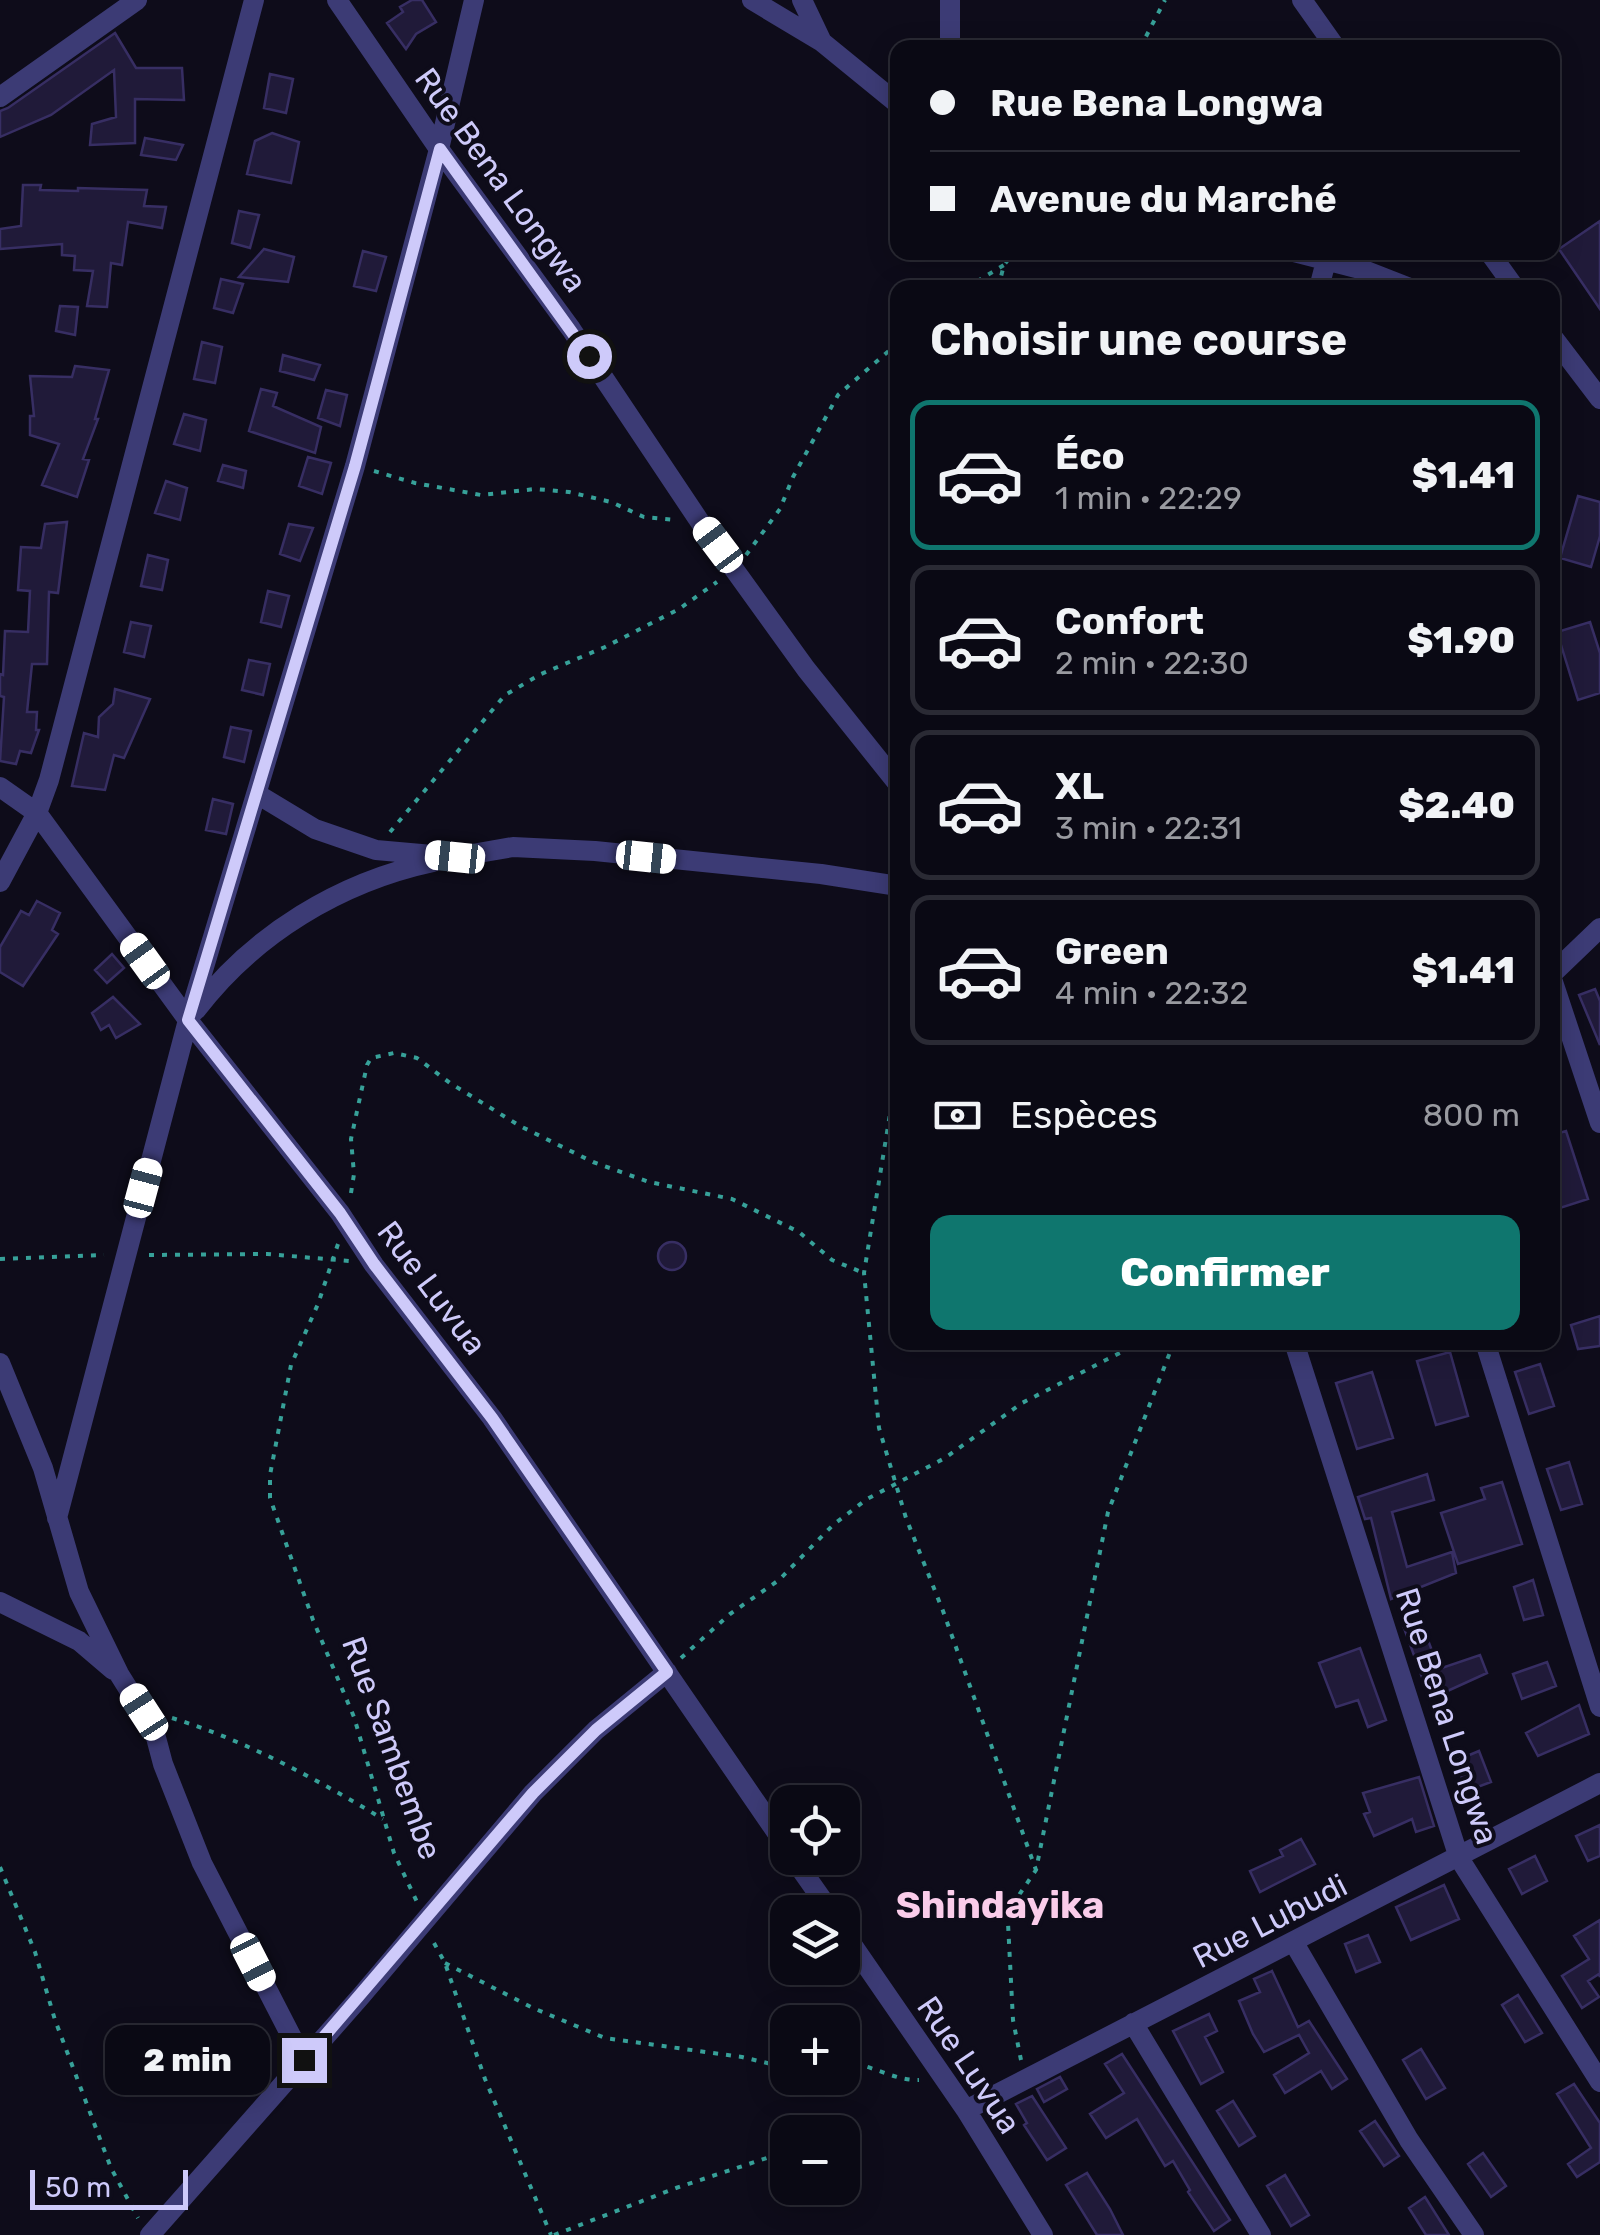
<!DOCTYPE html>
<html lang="fr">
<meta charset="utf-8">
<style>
:root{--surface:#0a0914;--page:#181722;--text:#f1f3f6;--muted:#999aa0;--line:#2a2a34;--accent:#0f766e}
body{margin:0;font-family:Rubik,sans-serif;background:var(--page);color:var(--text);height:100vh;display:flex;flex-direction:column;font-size:38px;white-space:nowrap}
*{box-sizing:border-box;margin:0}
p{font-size:32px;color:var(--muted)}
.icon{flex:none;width:55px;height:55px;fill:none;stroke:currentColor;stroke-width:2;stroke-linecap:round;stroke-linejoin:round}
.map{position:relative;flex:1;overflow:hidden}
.panel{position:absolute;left:890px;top:280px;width:670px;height:1070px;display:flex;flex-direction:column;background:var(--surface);border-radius:20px;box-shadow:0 5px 25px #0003,0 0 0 2px var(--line)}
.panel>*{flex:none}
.guide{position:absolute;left:890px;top:40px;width:670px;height:220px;border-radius:20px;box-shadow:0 5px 25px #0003,0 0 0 2px var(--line);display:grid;align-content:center;height:220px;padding:0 40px;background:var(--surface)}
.buttons{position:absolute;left:770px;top:1785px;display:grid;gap:20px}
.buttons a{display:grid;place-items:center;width:90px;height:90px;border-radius:20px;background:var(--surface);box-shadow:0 5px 25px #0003,0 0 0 2px var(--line);font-size:50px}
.scale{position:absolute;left:30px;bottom:25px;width:158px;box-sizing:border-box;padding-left:10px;border:5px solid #cecafa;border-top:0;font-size:28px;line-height:35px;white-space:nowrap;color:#cecafa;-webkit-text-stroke:8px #0e0c1a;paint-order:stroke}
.end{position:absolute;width:45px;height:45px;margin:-22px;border:12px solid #cecafa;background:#111;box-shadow:0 0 0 5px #111}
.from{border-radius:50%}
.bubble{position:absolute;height:70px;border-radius:20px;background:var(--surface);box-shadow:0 5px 25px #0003,0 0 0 2px var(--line);font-size:32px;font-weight:800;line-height:70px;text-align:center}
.car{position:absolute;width:30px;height:60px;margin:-30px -15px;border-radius:12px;box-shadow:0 0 8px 2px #0007;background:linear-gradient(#fff 24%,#345 0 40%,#fff 0 76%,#345 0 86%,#fff 0)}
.guide b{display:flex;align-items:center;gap:35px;height:95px;font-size:38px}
.guide b+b{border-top:2px solid var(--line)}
.guide i{width:25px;height:25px;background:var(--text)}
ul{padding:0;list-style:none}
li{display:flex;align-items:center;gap:30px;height:150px;margin:0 20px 15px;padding:0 20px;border:5px solid var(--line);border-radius:20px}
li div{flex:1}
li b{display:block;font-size:38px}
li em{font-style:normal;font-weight:800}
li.on{border-color:var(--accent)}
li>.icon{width:90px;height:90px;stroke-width:1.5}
h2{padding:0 40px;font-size:45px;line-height:120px}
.pay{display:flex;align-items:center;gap:25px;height:110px;padding:0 40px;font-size:38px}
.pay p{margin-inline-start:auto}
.cta{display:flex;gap:20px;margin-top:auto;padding:20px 40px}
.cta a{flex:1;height:115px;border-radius:20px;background:var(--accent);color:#fff;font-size:40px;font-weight:800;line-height:115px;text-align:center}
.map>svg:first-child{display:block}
</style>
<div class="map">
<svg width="1600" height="2235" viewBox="0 0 1600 2235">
<rect width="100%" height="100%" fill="#0e0c1a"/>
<path fill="#201a39" stroke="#372e63" stroke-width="2.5" d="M412,0h10l14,22 -20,12 -10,15 -19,-26 16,-11 -3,-5z
M115,33l21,35h46l2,32 -49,-1v44l-45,2 2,-21 24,-7 -2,-47 -63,45 -51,22v-26l8,-3z
M270,74l23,5 -7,34 -22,-5z
M272,133l27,9 -8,41 -44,-9 8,-33z
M145,138l38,7 -7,15 -35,-5z
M23,185h18l-1,5 38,1v-3l69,2 -3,16 22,1 -4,21 -34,-6 -6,43 -11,-2 -4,44 -20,-1 6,-35 -19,-1 1,-14 -13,-1v-11l-62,5v-20l21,-3z
M239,211l20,4 -9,33 -18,-5z
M1600,221v88l-41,-60z
M264,249l30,8 -6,25 -49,-5z
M363,251l23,6 -10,34 -22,-5z
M221,279l22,5 -10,29 -19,-5z
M60,306l18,1 -3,28 -19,-4z
M202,342l20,5 -7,36 -21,-4z
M283,355l37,10 -6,15 -34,-9z
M75,366l34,4 -14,49h3l-15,40 6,1 -12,37 -35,-12 17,-41 -29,-9v-19h4l-4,-40 42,1z
M261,389l16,4 -4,13 48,21 -6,26 -66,-22z
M326,390l21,5 -7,31 -22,-8z
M184,414l22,6 -6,31 -26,-7z
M308,457l23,6 -9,31 -23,-8z
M223,465l23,6 -3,17 -25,-7z
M166,481l21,7 -7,32 -25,-7z
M1578,496l22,6v34l-9,31 -31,-9z
M67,522l-9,71 -9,-1 -2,72h-15l-5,48h10l-1,18h3l-8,23 -11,-2 -4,13 -16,-3 4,-64 -4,-1v-22l3,1 2,-44 23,1 2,-41 -12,-1 3,-43 20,1 4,-24z
M289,524l24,4 -13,33 -20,-7z
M148,555l20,5 -6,30 -21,-4z
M268,591l21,5 -8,31 -20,-5z
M131,622l20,4 -7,31 -20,-5z
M1590,622l10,31v40l-22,7 -21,-68z
M249,660l21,4 -7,31 -21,-5z
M115,689l35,10 -26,59 -10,-3 -9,35 -33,-4 12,-53 14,4 1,-20 14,-13z
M231,727l20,4 -7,31 -20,-5z
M213,799l20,5 -7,30 -20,-4z
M37,901l23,12 -8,17 6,4 -35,52 -23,-14v-25l21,-36 8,4z
M112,954l12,14 -17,15 -12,-13z
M1595,989l5,12v44l-21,-50z
M113,997l27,27 -24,14 -7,-13 -8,5 -9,-17z
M1566,1131l22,68 -28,9 -8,-23v-50z
M658 1256a14 14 0 1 1 28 0a14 14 0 1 1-28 0Z
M1600,1316v30l-22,3 -7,-24z
M1450,1352l18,64 -32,9 -19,-64z
M1540,1364l14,42 -25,8 -14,-42z
M1372,1372l21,66 -36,11 -21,-66z
M1569,1462l13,42 -21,6 -14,-41z
M1427,1474l7,26 -42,12 15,55 45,-15 4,21 -65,26 -20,-81 -6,1 -7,-22z
M1502,1482l20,62 -64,20 -17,-51 44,-14 -4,-11z
M1533,1580l10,35 -19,5 -10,-33z
M1421,1622l18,47 41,-14 7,18 -57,26 -26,-71z
M1360,1648l26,72 -18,7 -10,-27 -22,7 -17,-44z
M1547,1662l9,24 -34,13 -9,-25z
M1579,1705l10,29 -51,22 -12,-23z
M1479,1751l12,31 -24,9 -12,-30z
M1419,1777l15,49 -18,6 -4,-13 -38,17 -10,-22 6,-2 -7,-19z
M1600,1825v31l-12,5 -12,-25z
M1301,1839l14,25 -55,28 -10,-21 33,-15 -3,-6z
M1535,1856l12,25 -25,13 -13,-25z
M1444,1885l15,34 -48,21 -15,-33z
M1600,1920v57l-1,-3 -11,7 11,16 -17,11 -20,-32 27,-17 -15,-23z
M1368,1935l12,27 -24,10 -11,-28z
M1272,1971l26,56 11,-6 38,58 -15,10 -11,-18 -36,22 -11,-18 35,-22 -10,-18 -35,17 -11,-18 -14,-33 21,-9 -6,-13z
M1518,1995l24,38 -17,9 -23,-37z
M1209,2014l8,17 -12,6 18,35 -22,12 -28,-53z
M1421,2049l24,39 -19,11 -23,-39z
M1122,2054l108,166 -16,11 -26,-39 2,-2 -17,-29 -8,5 -28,-47 -31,19 -16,-24 34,-21 -19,-29z
M1060,2077l7,12 -23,13 -7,-13z
M1574,2084l26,39v39l-23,15 -9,-13 23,-16 -34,-54z
M1032,2096l34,52 -19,12 -23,-35 3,-2 -11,-19z
M1233,2101l22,35 -16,10 -22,-35z
M1375,2121l24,35 -15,10 -24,-35z
M1483,2153l23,33 -15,11 -23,-33z
M1087,2173l23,36 13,26h-26l-31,-50z
M1285,2175l24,40 -18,11 -24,-40z
M1425,2197l24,38h-23l-17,-27z"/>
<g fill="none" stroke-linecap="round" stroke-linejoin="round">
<path stroke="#37a199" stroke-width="4" stroke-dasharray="5 8" stroke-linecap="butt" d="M1140,48l25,-48
M966,288l38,-23
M998,288l6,-23 10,-13
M374,471l41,12 66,12 54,-6 34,3 42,10 33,15 32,3
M746,555l34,-46 13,-32 45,-82 60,-52
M390,832l115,-137 36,-21 64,-27 74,-38 38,-27
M898,1065l-34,208 15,155 27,90 37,93 93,259
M351,1193l3,-19 -3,-35 16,-74 4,-7 23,-5 23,5 33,25 70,43 73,36 56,20 83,17 67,33 33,28 32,13
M338,1244l-20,60 -27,61 -21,110v23l43,122 41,97 40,136 23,49
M149,1255l118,-1 82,7
M0,1259l104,-4
M681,1658l49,-44 49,-34 54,-55 34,-26 78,-41 77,-55 119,-61
M172,1718c75,23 144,61 211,101
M0,1867l35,85 20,68 56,148 27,50
M434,1943l11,20 40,116 66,156
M445,1963l88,45 72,30 137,19 46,11
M1021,2060l-8,-40 -5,-97 7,-22 21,-31 72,-358 66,-170
M842,2062c28,1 51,19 77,18
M554,2235l122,-47 112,-37"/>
<path stroke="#3c3b75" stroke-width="20" d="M337,0l102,149 132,180 129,193 106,147 92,115
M752,0l70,42 76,62
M802,0l20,42
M950,0v48
M1302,0l34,48
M0,97l137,-97
M1294,252l70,18 46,18
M1489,252l26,36
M1319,288l7,-27
M1552,336l48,63
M0,787l37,26 151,207 152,193 34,52 118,153 296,431
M257,794l58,35 61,21 79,7 58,-10 82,4 226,23 77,12
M0,882l37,-69 12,-33 205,-780
M1552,974l48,-46
M1552,979l48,144
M196,1010c58,-76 144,-128 237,-148
M1294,1342l165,516 141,224
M1485,1342l115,365
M0,1363l43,105 36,124 40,82 35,56 9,34 39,99 102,198
M57,1518l131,-498 167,-554 84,-317 35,-149
M0,1602l79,39 34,29
M793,1858l38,54
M842,1930l124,180 77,125
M1294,1943l115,197 65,95
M1133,2023l128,212
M966,2110l634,-327
M150,2235l211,-239 172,-203 63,-63 71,-58"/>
</g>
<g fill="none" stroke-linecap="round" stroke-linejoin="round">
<path stroke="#cecafa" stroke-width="12" d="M304,2060l229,-267 63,-63 71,-58 -175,-254 -118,-154 -34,-51 -152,-193 167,-554 85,-317 149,207"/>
</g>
<g text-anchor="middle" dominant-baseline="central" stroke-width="8" stroke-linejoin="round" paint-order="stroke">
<g font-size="32" fill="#cecafa" stroke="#0e0c1a">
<text transform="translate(501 180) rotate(54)">Rue Bena Longwa</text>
<text transform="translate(432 1288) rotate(53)">Rue Luvua</text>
<text transform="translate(1447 1716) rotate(72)">Rue Bena Longwa</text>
<text transform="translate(392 1748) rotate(70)">Rue Sambembe</text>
<text transform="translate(1270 1921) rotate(-27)">Rue Lubudi</text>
<text transform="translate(969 2065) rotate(56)">Rue Luvua</text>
</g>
<g font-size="38" font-weight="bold" fill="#faccea" stroke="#0e0c1a">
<text x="1000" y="1905">Shindayika</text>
</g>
</g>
</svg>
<div class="buttons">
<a><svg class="icon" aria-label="locate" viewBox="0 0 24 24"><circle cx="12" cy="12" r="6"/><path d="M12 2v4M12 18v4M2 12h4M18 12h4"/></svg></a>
<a><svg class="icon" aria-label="layers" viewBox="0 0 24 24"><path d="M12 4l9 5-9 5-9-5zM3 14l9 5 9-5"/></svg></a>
<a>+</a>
<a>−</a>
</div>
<div class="scale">50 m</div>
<i class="end from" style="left:589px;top:356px"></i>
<i class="end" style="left:304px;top:2060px"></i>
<div class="bubble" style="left:105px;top:2025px;width:165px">2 min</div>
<i class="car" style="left:718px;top:545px;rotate:323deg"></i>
<i class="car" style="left:455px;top:857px;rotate:276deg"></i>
<i class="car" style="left:646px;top:857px;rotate:96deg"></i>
<i class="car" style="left:145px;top:961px;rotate:324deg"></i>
<i class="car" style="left:143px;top:1188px;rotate:15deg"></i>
<i class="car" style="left:144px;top:1712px;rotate:327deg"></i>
<i class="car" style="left:253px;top:1962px;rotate:153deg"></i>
<div class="guide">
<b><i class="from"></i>Rue Bena Longwa</b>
<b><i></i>Avenue du Marché</b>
</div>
<section class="panel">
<h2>Choisir une course</h2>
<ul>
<li class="on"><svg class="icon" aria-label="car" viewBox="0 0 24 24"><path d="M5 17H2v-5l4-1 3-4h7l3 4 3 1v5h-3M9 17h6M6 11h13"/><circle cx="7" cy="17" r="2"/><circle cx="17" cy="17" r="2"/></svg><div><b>Éco</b><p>1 min · 22:29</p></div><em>$1.41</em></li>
<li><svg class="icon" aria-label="car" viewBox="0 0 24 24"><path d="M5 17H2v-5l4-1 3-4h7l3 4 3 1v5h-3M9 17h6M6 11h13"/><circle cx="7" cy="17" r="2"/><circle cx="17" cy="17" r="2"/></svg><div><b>Confort</b><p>2 min · 22:30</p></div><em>$1.90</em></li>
<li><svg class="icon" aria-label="car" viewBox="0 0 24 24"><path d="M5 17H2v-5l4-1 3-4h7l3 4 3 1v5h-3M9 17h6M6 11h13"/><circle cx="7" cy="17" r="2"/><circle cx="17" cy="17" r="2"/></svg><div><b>XL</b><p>3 min · 22:31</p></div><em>$2.40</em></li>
<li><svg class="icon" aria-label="car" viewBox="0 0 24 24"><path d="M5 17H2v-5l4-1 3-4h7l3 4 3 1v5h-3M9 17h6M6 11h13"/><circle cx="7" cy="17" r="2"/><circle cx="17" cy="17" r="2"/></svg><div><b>Green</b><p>4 min · 22:32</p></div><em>$1.41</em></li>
</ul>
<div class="pay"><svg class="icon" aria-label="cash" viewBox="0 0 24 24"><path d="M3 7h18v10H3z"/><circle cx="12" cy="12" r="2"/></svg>Espèces<p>800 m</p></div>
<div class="cta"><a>Confirmer</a></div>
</section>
</div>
